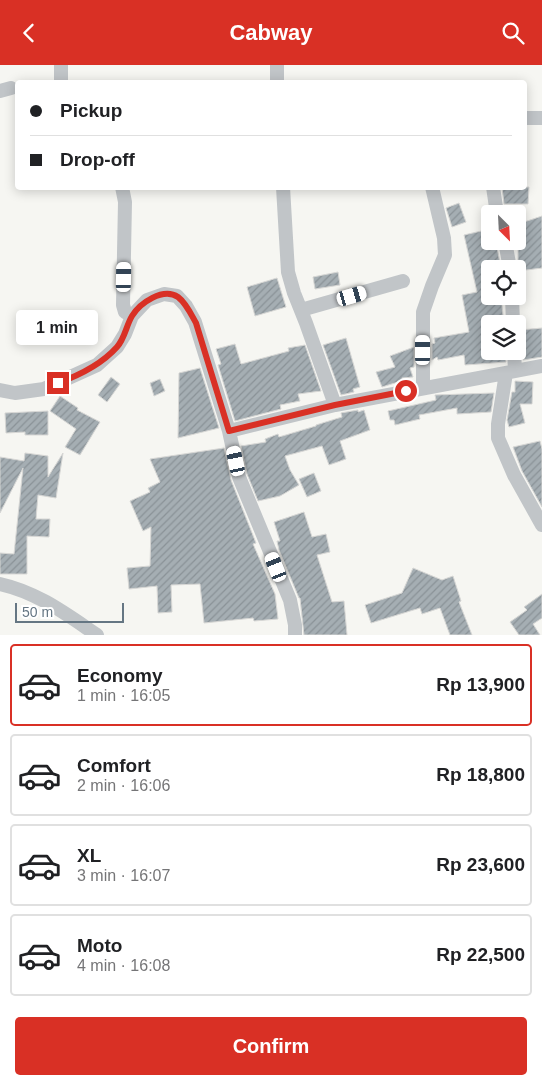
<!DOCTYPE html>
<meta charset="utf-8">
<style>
:root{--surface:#fff;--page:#f6f6f6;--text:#202124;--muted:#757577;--line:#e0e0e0;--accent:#d93025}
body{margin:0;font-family:Helvetica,sans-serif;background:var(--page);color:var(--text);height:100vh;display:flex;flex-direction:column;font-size:19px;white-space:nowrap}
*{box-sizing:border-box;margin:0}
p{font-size:16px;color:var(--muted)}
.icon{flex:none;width:28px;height:28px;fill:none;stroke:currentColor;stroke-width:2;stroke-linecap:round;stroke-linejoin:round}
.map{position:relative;height:570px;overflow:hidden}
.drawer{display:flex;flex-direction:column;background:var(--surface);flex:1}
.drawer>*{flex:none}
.banner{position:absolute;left:15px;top:15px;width:512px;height:110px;border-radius:5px;box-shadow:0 2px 12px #0003;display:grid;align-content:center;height:110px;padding:0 15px;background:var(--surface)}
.needle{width:32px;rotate:156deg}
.tools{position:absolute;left:481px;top:140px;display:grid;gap:10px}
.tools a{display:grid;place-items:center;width:45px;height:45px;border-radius:5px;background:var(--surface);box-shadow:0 2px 12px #0003;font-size:25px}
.scale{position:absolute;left:15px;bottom:12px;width:109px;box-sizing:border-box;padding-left:5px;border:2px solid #657683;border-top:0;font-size:14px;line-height:18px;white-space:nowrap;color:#657683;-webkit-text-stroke:4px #fff;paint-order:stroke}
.end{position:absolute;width:22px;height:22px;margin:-11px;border:6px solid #d93025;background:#fff;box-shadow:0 0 0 2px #fff}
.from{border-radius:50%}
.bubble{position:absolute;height:35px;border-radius:5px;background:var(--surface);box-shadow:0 2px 12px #0003;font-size:16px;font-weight:700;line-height:35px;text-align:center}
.car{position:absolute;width:15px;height:30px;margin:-15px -8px;border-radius:6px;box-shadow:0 0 4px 1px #0007;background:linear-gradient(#fff 24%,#345 0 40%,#fff 0 76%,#345 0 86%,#fff 0)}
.banner b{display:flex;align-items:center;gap:18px;height:48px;font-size:19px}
.banner b+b{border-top:1px solid var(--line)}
.banner i{width:12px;height:12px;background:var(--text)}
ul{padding:9px 0 0;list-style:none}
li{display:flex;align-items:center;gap:15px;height:82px;margin:0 10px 8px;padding:0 5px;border:2px solid var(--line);border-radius:5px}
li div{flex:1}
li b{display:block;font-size:19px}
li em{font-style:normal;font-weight:700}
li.current{border-color:var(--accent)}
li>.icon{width:45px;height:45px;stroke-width:1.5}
.action{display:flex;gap:10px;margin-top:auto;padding:10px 15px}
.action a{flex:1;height:58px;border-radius:5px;background:var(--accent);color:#fff;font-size:20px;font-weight:700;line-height:58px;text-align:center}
header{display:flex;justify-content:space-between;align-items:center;height:65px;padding:0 15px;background:var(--accent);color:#fff;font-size:22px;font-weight:700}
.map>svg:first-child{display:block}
</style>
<header><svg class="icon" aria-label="back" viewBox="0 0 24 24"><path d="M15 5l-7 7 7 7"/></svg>Cabway<svg class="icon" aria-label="search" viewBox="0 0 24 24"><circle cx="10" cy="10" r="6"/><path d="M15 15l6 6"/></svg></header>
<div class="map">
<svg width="542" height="570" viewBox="0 0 542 570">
<defs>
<pattern id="building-hatch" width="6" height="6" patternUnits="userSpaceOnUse" patternTransform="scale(1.25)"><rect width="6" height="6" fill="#a5aeb3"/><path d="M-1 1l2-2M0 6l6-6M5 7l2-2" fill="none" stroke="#8a9297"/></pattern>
</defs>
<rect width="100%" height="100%" fill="#f6f6f2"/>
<path fill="url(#building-hatch)" stroke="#d7d7d5" d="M502,122h27l-1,17h-24z
M459,138l7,19 -14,5 -6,-19z
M542,151v52l-24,3v-47z
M490,164v12h6l5,28h-11v27h11l3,28h-14v27h15l1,11 -41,3 -1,-10 -26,5 -1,-3 -5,3v-16l3,-1 -1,-5 35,-6 -7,-37 15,-3 -13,-57z
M338,207l2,13 -25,4 -2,-12z
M277,213l9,29 -31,9 -8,-29z
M542,263v29l-19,3 -1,-13 -4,-4v-12l1,-1z
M346,273l14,49 -7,2 1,3 -13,3 -18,-50z
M235,279l6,20 48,-13 -1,-3 17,-3 16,46 -23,3 2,7 -20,4 1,4 -46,12 -17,-56 3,-1 -5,-15z
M414,282v20l-4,1 3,9 -11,1v2l-4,2 -16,5 -6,-15 19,-5 -5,-11z
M200,303l19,60 -41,10 1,-65z
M111,312l9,7 -13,18 -9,-7z
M160,314l5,12 -11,5 -4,-13z
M515,316l18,1 -1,22h-12l5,19 -16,4 -2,-7 5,-28h3z
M494,328l-3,19 -34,2v-6l-38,7 1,4 -25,6 -1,-5h-4l-2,-9 48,-11 -1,-5z
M60,331l18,12 -1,2 23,12 -20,33 -15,-8 11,-18 -26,-18z
M358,345v2l6,-2 6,20 -30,11 6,18 -17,6 -7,-19 -37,10 5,14 9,15 -19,11 -22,5 -11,-27 -6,-28 25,-4 -1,-3 13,-5 1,3 37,-11v-1l26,-8 -1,-4z
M48,346v24h-23v-3l-19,1 -1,-20z
M540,376l2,8v58l-20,-36 -9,-24z
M224,383l7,32 25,63 -3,1 22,50 3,25 -24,2 -1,-3 -49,5 -4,-39 -29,1 1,27 -14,1 -1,-27 -28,3 -2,-21 23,-2 1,-39 -8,4 -13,-30 20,-9 -2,-4 12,-6 -10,-23z
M25,388l23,3v21l15,-24 -7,45 -18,-3 -2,24h14l-1,18 -22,-1v38h-27v-21l14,1 9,-86 -23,45v-56l24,4z
M314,408l7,18 -14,6 -8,-18z
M304,447l8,25 14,-3 4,18 -13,3 15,47 12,-1 3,34h-43l-4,-37h-1l-20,-48 -2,-9h3l-6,-19z
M413,503l29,12 11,-4 8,25 -2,1 13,33h-22l-10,-27 -18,6 -2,-6 -49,15 -6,-18 37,-12z
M542,529v24l-9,6 7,11h-21l-9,-13 17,-12 -3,-3z"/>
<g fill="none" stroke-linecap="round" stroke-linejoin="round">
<path stroke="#c1c5c8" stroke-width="14" d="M277,0v18
M61,18v-18
M0,26l11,-3
M525,53h17
M122,122l3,15 -2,103 2,7 7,4
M283,122l5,85 6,21 12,30 29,82
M493,122l4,27
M505,176l5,28
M512,231l1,28
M301,245l102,-29
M514,286l1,20
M506,308l-8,51v14l16,37 28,50
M423,323v-76l9,-26 13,-31 -1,-17 -12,-51
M0,325l15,3 29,-4 53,-24 20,-18 8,-13 7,-18 15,-16 17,-6 13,2 9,10 9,16 34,109 10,46 51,123 5,25v10
M229,366l106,-26 207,-39
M0,519c37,8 66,30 97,51"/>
</g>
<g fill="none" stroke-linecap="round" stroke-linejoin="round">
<path stroke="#d93025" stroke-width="6" d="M58,318c22,-8 43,-18 59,-36 8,-9 9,-21 15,-31 8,-13 31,-29 46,-19 8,6 13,17 18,26l33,108 106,-26 71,-14"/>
</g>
</svg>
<div class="tools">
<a><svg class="needle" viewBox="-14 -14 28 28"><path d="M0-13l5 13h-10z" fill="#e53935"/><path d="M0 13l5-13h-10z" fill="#757577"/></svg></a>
<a><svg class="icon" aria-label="locate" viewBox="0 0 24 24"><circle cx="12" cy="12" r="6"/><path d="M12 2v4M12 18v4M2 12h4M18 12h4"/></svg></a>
<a><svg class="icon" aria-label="layers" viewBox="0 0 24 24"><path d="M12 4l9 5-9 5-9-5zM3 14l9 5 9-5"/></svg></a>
</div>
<div class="scale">50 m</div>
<i class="end from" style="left:406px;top:326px"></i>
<i class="end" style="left:58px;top:318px"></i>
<div class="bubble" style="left:16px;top:245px;width:82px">1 min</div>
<i class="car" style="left:124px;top:212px;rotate:1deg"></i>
<i class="car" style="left:352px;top:231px;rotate:74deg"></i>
<i class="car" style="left:423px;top:285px;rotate:0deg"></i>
<i class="car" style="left:236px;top:396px;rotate:348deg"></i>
<i class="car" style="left:276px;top:502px;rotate:338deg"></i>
<div class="banner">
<b><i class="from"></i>Pickup</b>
<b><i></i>Drop-off</b>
</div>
</div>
<section class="drawer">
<ul>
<li class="current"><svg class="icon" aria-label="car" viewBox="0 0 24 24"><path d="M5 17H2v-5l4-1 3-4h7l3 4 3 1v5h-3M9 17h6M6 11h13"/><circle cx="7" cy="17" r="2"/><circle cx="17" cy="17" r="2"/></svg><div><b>Economy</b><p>1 min · 16:05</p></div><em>Rp 13,900</em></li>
<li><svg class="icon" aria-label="car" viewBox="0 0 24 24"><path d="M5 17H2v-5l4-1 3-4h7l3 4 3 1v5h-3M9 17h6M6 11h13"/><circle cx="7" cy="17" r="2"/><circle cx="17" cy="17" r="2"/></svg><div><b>Comfort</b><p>2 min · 16:06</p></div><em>Rp 18,800</em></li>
<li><svg class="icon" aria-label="car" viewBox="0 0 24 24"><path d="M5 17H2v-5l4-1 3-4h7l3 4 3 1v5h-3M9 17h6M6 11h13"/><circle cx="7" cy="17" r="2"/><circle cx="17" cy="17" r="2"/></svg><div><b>XL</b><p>3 min · 16:07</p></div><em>Rp 23,600</em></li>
<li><svg class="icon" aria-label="car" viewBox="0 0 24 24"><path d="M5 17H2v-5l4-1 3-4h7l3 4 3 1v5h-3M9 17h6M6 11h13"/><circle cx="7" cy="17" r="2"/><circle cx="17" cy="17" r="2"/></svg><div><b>Moto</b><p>4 min · 16:08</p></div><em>Rp 22,500</em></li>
</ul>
<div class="action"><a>Confirm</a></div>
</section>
